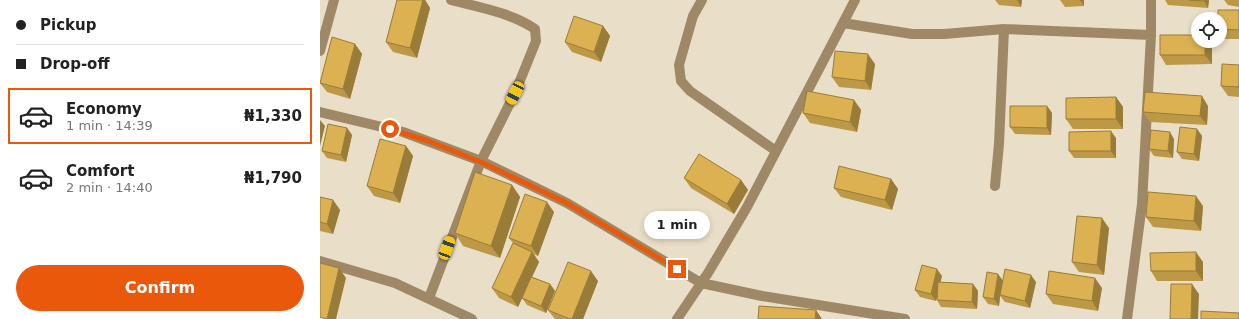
<!DOCTYPE html>
<meta charset="utf-8">
<style>
:root{--surface:#fff;--page:#f6f6f6;--text:#222;--muted:#767676;--line:#e0e0e0;--accent:#ea580c}
body{margin:0;font-family:"DejaVu Sans",sans-serif;background:var(--page);color:var(--text);height:100vh;display:flex;flex-direction:column;font-size:15px;white-space:nowrap}
*{box-sizing:border-box;margin:0}
p{font-size:13px;color:var(--muted)}
.icon{flex:none;width:22px;height:22px;fill:none;stroke:currentColor;stroke-width:2;stroke-linecap:round;stroke-linejoin:round}
.map{position:relative;flex:1;overflow:hidden}
.panel{display:flex;flex-direction:column;background:var(--surface);width:320px}
.panel>*{flex:none}
.hud{display:grid;align-content:center;height:88px;padding:0 16px;background:var(--surface)}
.buttons{position:absolute;left:871px;top:12px;display:grid;gap:8px}
.buttons a{display:grid;place-items:center;width:36px;height:36px;border-radius:50%;background:var(--surface);box-shadow:0 2px 6px #0003;font-size:20px}
.end{position:absolute;width:18px;height:18px;margin:-9px;border:5px solid #ea580c;background:#fff;box-shadow:0 0 0 2px #fff}
.from{border-radius:50%}
.bubble{position:absolute;height:28px;border-radius:14px;background:var(--surface);box-shadow:0 2px 6px #0003;font-size:13px;font-weight:700;line-height:28px;text-align:center}
.car{position:absolute;width:12px;height:24px;margin:-12px -6px;border-radius:5px;box-shadow:0 0 3px 1px #0007;background:linear-gradient(#f5c518 24%,#345 0 40%,#f5c518 0 76%,#345 0 86%,#f5c518 0)}
.hud b{display:flex;align-items:center;gap:14px;height:38px;font-size:15px}
.hud b+b{border-top:1px solid var(--line)}
.hud i{width:10px;height:10px;background:var(--text)}
ul{padding:0;list-style:none}
li{display:flex;align-items:center;gap:12px;height:56px;margin:0 8px 6px;padding:0 8px;border:2px solid transparent;border-radius:0px}
li div{flex:1}
li b{display:block;font-size:15px}
li em{font-style:normal;font-weight:700}
li.on{border-color:var(--accent)}
li>.icon{width:36px;height:36px;stroke-width:1.5}
.action{display:flex;gap:8px;margin-top:auto;padding:8px 16px}
.action a{flex:1;height:46px;border-radius:24px;background:var(--accent);color:#fff;font-size:16px;font-weight:700;line-height:46px;text-align:center}
main{display:flex;flex:1;min-height:0}
.map>svg:first-child{display:block}
</style>
<main>
<section class="panel">
<div class="hud">
<b><i class="from"></i>Pickup</b>
<b><i></i>Drop-off</b>
</div>
<ul>
<li class="on"><svg class="icon" aria-label="car" viewBox="0 0 24 24"><path d="M5 17H2v-5l4-1 3-4h7l3 4 3 1v5h-3M9 17h6M6 11h13"/><circle cx="7" cy="17" r="2"/><circle cx="17" cy="17" r="2"/></svg><div><b>Economy</b><p>1 min · 14:39</p></div><em>₦1,330</em></li>
<li><svg class="icon" aria-label="car" viewBox="0 0 24 24"><path d="M5 17H2v-5l4-1 3-4h7l3 4 3 1v5h-3M9 17h6M6 11h13"/><circle cx="7" cy="17" r="2"/><circle cx="17" cy="17" r="2"/></svg><div><b>Comfort</b><p>2 min · 14:40</p></div><em>₦1,790</em></li>
</ul>
<div class="action"><a>Confirm</a></div>
</section>
<div class="map">
<svg width="919" height="319" viewBox="0 0 919 319">
<rect width="100%" height="100%" fill="#e9dec7"/>
<g fill="none" stroke-linecap="round" stroke-linejoin="round">
<path stroke="#9e8865" stroke-width="10" d="M382,0l-9,16 -14,49 2,16 9,10 86,60
M523,23l69,11h32l60,-5 147,6
M0,51l14,-51
M0,112l83,20 78,29 86,42 134,80 61,13 143,23
M675,186l4,-42 5,-115
M0,261l75,22 77,36
M109,298l52,-137 34,-68 21,-52 -1,-12c-23,-16 -57,-22 -84,-29
M357,319l31,-46 39,-66 108,-207
M807,319l15,-115 9,-169v-35"/>
</g>
<path fill="#bd9846" d="M77,0h28l5,8 -13,50 -24,-6 -7,-10z
M675,0h27l-1,7 -22,-2z
M740,0h24v6l-19,1z
M845,0h44l-1,8 -40,-3z
M904,0h15v7l-11,-2z
M919,10v29h-14l-5,-6v-14z
M283,26l7,10 -9,26 -29,-10 -7,-10z
M878,41h11l3,4v19l-46,1 -6,-10z
M35,44l7,10 -12,45 -23,-7 -7,-9v-2z
M555,64l-4,26 -32,-3 -7,-10z
M919,65v32l-11,-1 -7,-10z
M796,97l7,10v22h-50l-7,-10z
M534,100l7,10 -4,22 -47,-9 -7,-10z
M727,106l5,7 -1,22 -36,-1 -5,-7z
M888,106l-1,19 -57,-3 -7,-10z
M27,128l5,7 -6,27 -19,-4 -5,-7z
M877,129l5,7 -3,25 -17,-2 -5,-7z
M796,138v20h-42l-5,-7z
M854,139l-1,19 -19,-2 -5,-7z
M86,146l7,10 -13,47 -26,-7 -7,-10z
M364,178l57,2 7,10 -14,24 -43,-26z
M571,179l7,10 -6,21 -51,-13 -7,-9z
M192,185l8,12 -20,61 -37,-12 -8,-13z
M0,197l13,3 7,10 -7,24 -13,-3z
M883,206l-2,25 -48,-4 -7,-10z
M234,212l-16,44 -4,-2 5,8 -7,15 18,7 5,7 -9,22 -19,-8 -5,-7 3,-7 -7,16 -19,-9 -7,-10 21,-45 -4,-5z
M789,228l-5,47 -25,-3 -7,-10z
M883,262v19h-46l-6,-10z
M678,274l5,7 33,1 -6,26 -25,-6 -5,-6 -1,10 -11,-2 -5,-7z
M622,276l-2,6 33,2 5,7 -1,18 -36,-2 -4,-7v-4l-1,5 -16,-4 -5,-7z
M278,281l-15,38h-28l-7,-9z
M782,288l-4,23 -45,-7 -7,-10z"/>
<path fill="#9a7c39" d="M103,0h2l5,8 -13,50 -7,-10z
M697,0h5l-1,7z
M760,0h4v6z
M884,0h5l-1,8 -4,-7z
M283,26l7,10 -9,26 -7,-10z
M885,41h4l3,4v19l-7,-9z
M35,44l7,10 -12,45 -7,-10z
M548,54l7,10 -4,26 -6,-9z
M882,96l6,10 -1,19 -7,-9z
M796,97l7,10v22l-7,-10z
M534,100l7,10 -4,22 -7,-10z
M727,106l5,7 -1,22 -4,-7z
M0,120l5,6 -5,20z
M27,128l5,7 -6,27 -5,-7z
M877,129l5,7 -3,25 -5,-7z
M791,131l5,7v20l-5,-7z
M850,132l4,7 -1,19 -5,-7z
M86,146l7,10 -13,47 -7,-10z
M571,179l7,10 -6,21 -7,-10z
M421,180l7,10 -14,24 -7,-10z
M192,185l8,12 -20,61 -9,-12z
M876,196l7,10 -2,25 -7,-10z
M13,200l7,10 -7,24 -6,-10z
M227,202l7,10 -16,44 -7,-10z
M782,218l7,10 -5,47 -7,-10z
M212,252l7,10 -21,45 -7,-10z
M876,252l7,10v19l-7,-10z
M19,268l7,10 -10,41h-9z
M617,269l5,7 -6,25 -5,-7z
M271,271l7,10 -15,38h-11z
M678,274l5,7 -3,14v1l-1,10 -5,-7z
M711,275l5,7 -6,26 -5,-7z
M775,278l7,10 -4,23 -6,-10z
M230,284l5,7 -9,22 -5,-7z
M653,284l5,7 -1,18 -5,-7z
M872,284l7,10 -1,25h-7z
M496,310l6,9h-7z"/>
<path fill="#dcb151" stroke="#9a7c39" d="M77,0h26l-13,48 -24,-6z
M869,0h15v1z
M898,10h21v20l-19,-1v-10h-2z
M254,16l29,10 -9,26 -29,-10z
M840,35h38v6h7v14h-45z
M12,37l23,7 -12,45 -23,-6z
M515,51l33,3 -3,27 -33,-4z
M902,64l17,1v22l-18,-1z
M487,91l47,9 -4,22 -47,-9z
M825,92l57,4 -2,20 -57,-4z
M796,97v22h-50v-21z
M690,106h37v22l-37,-1z
M8,124l19,4 -6,27 -19,-4z
M860,127l17,2 -3,25 -17,-2z
M831,130l19,2 -2,19 -19,-2z
M791,131v20h-42v-19z
M60,139l26,7 -13,47 -26,-7z
M379,154l42,26 -14,24 -43,-26z
M519,166l52,13 -6,21 -51,-12z
M155,172l37,13 -21,61 -36,-13z
M828,192l48,4 -2,25 -48,-4z
M205,194l22,8 -16,44 -22,-8z
M0,197l13,3 -6,24 -7,-2z
M757,216l25,2 -5,47 -25,-3z
M193,243l19,9 -21,45 -19,-9z
M876,252v19h-45l-1,-18z
M248,262l23,9 -19,48h-2l-22,-9z
M0,263l19,5 -12,51 -7,-2z
M602,265l15,4 -6,25 -16,-4z
M685,269l26,6 -6,26 -25,-6z
M729,271l46,7 -3,23 -46,-7z
M667,272l11,2 -4,25 -11,-2z
M211,277l19,7 -9,22 -19,-8z
M618,282l35,2 -1,18 -35,-2z
M851,284h21l-1,35h-21z
M439,306l57,4 -1,9h-57z
M881,311l38,2v6h-38z"/>
<g fill="none" stroke-linecap="round" stroke-linejoin="round">
<path stroke="#ea580c" stroke-width="5" d="M70,129l38,12 53,21 86,41 110,66"/>
</g>
</svg>
<div class="buttons">
<a><svg class="icon" aria-label="locate" viewBox="0 0 24 24"><circle cx="12" cy="12" r="6"/><path d="M12 2v4M12 18v4M2 12h4M18 12h4"/></svg></a>
</div>
<i class="end from" style="left:70px;top:129px"></i>
<i class="end" style="left:357px;top:269px"></i>
<div class="bubble" style="left:324px;top:211px;width:66px">1 min</div>
<i class="car" style="left:195px;top:93px;rotate:207deg"></i>
<i class="car" style="left:127px;top:248px;rotate:20deg"></i>
</div>
</main>
